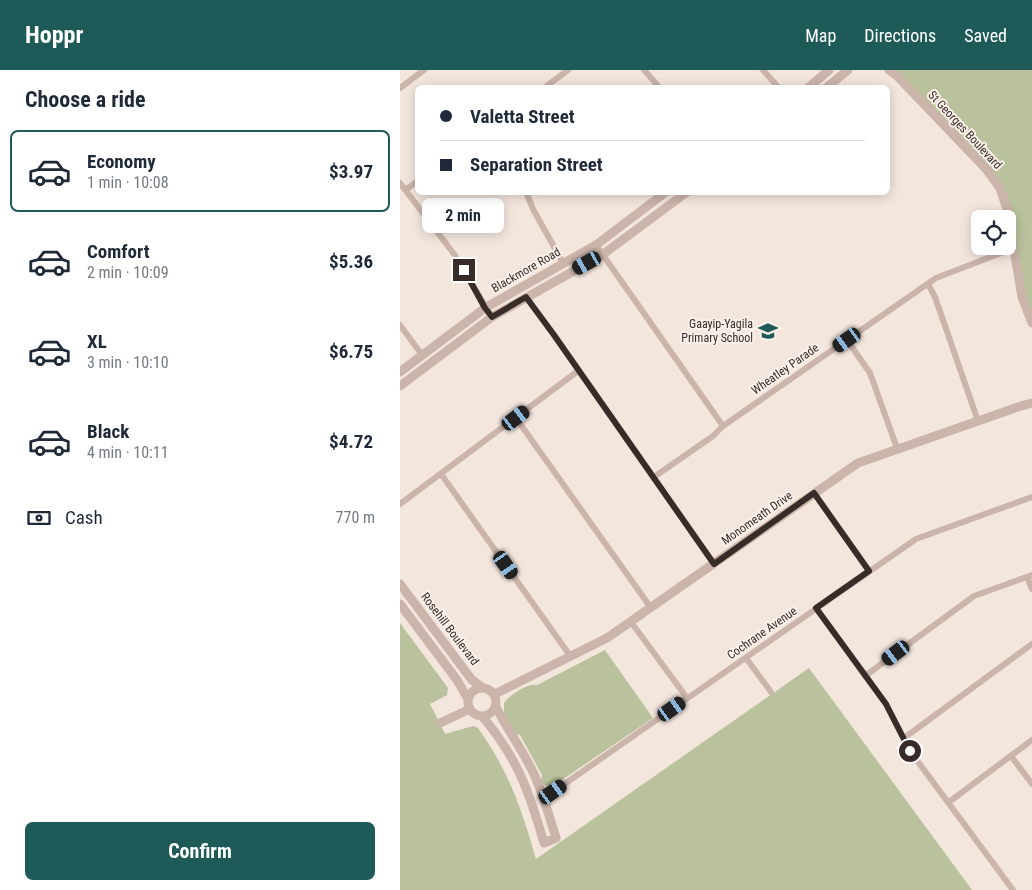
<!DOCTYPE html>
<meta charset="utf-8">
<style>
:root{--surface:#fff;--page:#f6f6f7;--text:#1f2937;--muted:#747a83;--line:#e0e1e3;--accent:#1e5a57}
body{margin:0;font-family:"Roboto Condensed",sans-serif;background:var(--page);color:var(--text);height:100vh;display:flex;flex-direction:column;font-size:19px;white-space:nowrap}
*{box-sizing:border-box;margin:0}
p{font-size:16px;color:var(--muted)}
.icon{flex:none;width:28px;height:28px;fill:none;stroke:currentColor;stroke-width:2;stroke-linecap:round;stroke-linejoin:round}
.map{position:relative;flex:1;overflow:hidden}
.sheet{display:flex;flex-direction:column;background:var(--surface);width:400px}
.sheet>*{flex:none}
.top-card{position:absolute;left:15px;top:15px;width:475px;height:110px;border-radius:8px;box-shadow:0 2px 12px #0003;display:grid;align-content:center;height:110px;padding:0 25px;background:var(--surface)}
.fabs{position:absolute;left:571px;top:140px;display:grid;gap:10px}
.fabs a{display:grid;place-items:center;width:45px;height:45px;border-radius:8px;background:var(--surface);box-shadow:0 2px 12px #0003;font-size:25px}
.end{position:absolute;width:22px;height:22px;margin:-11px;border:6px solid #382c29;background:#fff;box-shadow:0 0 0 2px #fff}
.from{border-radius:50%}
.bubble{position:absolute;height:35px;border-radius:8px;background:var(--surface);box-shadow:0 2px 12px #0003;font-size:16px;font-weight:700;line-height:35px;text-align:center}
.car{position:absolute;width:15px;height:30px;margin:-15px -8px;border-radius:6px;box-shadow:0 0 4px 1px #0007;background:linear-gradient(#222 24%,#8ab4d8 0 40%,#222 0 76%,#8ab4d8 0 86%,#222 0)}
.top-card b{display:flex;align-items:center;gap:18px;height:48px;font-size:19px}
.top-card b+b{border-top:1px solid var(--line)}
.top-card i{width:12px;height:12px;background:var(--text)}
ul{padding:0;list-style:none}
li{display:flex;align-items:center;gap:15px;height:82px;margin:0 10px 8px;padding:0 15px;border:2px solid transparent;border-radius:8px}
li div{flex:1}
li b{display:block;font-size:19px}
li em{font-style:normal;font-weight:700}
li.current{border-color:var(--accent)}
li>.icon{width:45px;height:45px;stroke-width:1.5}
h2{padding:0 25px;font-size:22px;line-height:60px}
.pay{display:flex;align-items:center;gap:12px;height:55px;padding:0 25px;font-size:19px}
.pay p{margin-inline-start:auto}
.cta{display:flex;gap:10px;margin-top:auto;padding:10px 25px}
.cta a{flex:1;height:58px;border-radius:8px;background:var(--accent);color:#fff;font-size:20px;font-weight:700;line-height:58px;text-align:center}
header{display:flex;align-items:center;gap:30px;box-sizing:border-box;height:70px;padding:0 25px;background:var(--accent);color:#fff}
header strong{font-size:24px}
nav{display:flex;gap:28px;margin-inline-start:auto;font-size:18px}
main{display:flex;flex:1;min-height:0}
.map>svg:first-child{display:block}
</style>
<header>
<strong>Hoppr</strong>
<nav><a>Map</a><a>Directions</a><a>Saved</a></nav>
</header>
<main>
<section class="sheet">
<h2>Choose a ride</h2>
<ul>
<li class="current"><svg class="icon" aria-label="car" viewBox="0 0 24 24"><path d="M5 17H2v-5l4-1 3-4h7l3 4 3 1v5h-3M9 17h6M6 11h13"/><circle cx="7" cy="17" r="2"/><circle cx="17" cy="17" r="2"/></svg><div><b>Economy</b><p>1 min · 10:08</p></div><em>$3.97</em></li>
<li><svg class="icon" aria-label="car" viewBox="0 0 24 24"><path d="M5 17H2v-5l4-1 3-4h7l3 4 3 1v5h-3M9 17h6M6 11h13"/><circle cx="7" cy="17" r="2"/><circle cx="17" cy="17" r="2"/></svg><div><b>Comfort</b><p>2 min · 10:09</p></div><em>$5.36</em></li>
<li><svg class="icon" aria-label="car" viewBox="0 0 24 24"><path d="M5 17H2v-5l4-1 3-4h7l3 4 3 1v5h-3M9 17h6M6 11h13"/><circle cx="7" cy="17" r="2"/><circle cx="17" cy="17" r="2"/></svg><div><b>XL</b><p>3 min · 10:10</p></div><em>$6.75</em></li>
<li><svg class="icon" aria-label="car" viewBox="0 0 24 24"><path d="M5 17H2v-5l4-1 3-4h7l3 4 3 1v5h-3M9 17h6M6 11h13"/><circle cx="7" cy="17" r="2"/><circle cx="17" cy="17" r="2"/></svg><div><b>Black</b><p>4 min · 10:11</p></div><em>$4.72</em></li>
</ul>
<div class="pay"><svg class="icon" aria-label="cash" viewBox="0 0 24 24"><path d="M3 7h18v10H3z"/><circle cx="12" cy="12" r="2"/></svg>Cash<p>770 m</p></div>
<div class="cta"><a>Confirm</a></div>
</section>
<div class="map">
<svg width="632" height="820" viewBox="0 0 632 820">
<rect width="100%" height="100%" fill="#f3e6dd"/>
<path fill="#bac29d" d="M495,0h137v253l-33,-135z
M0,553l48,65 -1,7 -17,9 15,30 28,-8 5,2c31,44 43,79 58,131l273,-191 163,222h-572z
M205,580l48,68 -100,68 -9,-1 -3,-4 1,-6 -22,-40 -5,-1 -11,-21v-10c6,-8 23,-20 33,-18z"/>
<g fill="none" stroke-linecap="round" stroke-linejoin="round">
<path stroke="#cbb4a9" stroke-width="6" d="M244,0l16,18
M363,0l16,18
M0,18l24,-18
M144,18l24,-18
M0,113l54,71 38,63
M5,120l13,-9
M126,122l7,17 30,54
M196,175l127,181
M528,214l7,13 43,124
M126,227l28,38 160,229
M0,255l22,30
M447,270l23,33 27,75
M116,348l135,190
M41,404l130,183
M254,407l59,-41 10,-10 213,-148 78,-30
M414,423l55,78
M0,434l178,-133
M627,507l5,12
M416,538l70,96 24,47 103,139
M231,552l56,76
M346,588l25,34
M465,606l109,-80 58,-21
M504,668l128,-94
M611,686l21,28
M143,726l10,-4 363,-253 116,-42
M549,732l83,-62"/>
<path stroke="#cbb4a9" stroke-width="9" d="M489,0l8,6 90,94 13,18 7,21 15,88 10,26
M408,18l21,-18
M426,18l22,-18
M0,302l85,-64 111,-63 70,-53
M0,316l92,-69 110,-62 85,-63
M0,514l72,96 10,7
M0,534l57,76 11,19
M68 632a14 14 0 1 1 28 0a14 14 0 1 1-28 0Z
M95,624l112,-56 251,-175 163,-57 11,-3
M82,646c35,41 47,75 62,127l12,-5c-7,-22 -13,-45 -23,-66 -11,-23 -26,-43 -37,-65
M40,653l30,-14"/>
</g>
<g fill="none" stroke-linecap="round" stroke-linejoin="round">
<path stroke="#382c29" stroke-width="6" d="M64,200l21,38 7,9 34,-20 28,38 160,229 100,-71 55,78 -53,37 70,96 24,47"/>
</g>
<defs>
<symbol id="school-bare" viewBox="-9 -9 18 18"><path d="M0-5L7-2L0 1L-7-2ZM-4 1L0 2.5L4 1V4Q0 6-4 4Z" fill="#1e5a57" stroke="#faf1ea" stroke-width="2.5" paint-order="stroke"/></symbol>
</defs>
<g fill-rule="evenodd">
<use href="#school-bare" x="354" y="247" width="28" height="28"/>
</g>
<g text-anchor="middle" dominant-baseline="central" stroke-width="4" stroke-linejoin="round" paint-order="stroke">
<g font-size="12" fill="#382c29" stroke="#faf1ea">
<text transform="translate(565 60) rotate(47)">St Georges Boulevard</text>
<text transform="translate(126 200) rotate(-30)">Blackmore Road</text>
<text transform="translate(385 299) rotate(-35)">Wheatley Parade</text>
<text transform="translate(357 448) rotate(-35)">Monomeath Drive</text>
<text transform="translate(50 559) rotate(53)">Rosehill Boulevard</text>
<text transform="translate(362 563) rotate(-35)">Cochrane Avenue</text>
</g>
<g font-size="12" fill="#382c29" stroke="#faf1ea" text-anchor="end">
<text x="353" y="254">Gaayip-Yagila<tspan x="353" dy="14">Primary School</tspan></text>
</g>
</g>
</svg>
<div class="fabs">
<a><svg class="icon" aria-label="locate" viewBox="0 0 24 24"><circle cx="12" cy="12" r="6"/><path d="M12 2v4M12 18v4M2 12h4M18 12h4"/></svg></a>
</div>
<i class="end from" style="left:510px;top:681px"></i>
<i class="end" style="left:64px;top:200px"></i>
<div class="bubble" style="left:22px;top:128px;width:82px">2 min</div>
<i class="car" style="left:187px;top:193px;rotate:241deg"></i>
<i class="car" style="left:447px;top:270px;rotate:235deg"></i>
<i class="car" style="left:116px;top:348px;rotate:53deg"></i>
<i class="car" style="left:106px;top:495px;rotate:145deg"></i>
<i class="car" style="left:496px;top:583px;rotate:233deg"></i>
<i class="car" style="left:272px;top:639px;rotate:55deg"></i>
<i class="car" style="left:153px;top:722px;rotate:55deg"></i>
<div class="top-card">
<b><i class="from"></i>Valetta Street</b>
<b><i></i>Separation Street</b>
</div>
</div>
</main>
